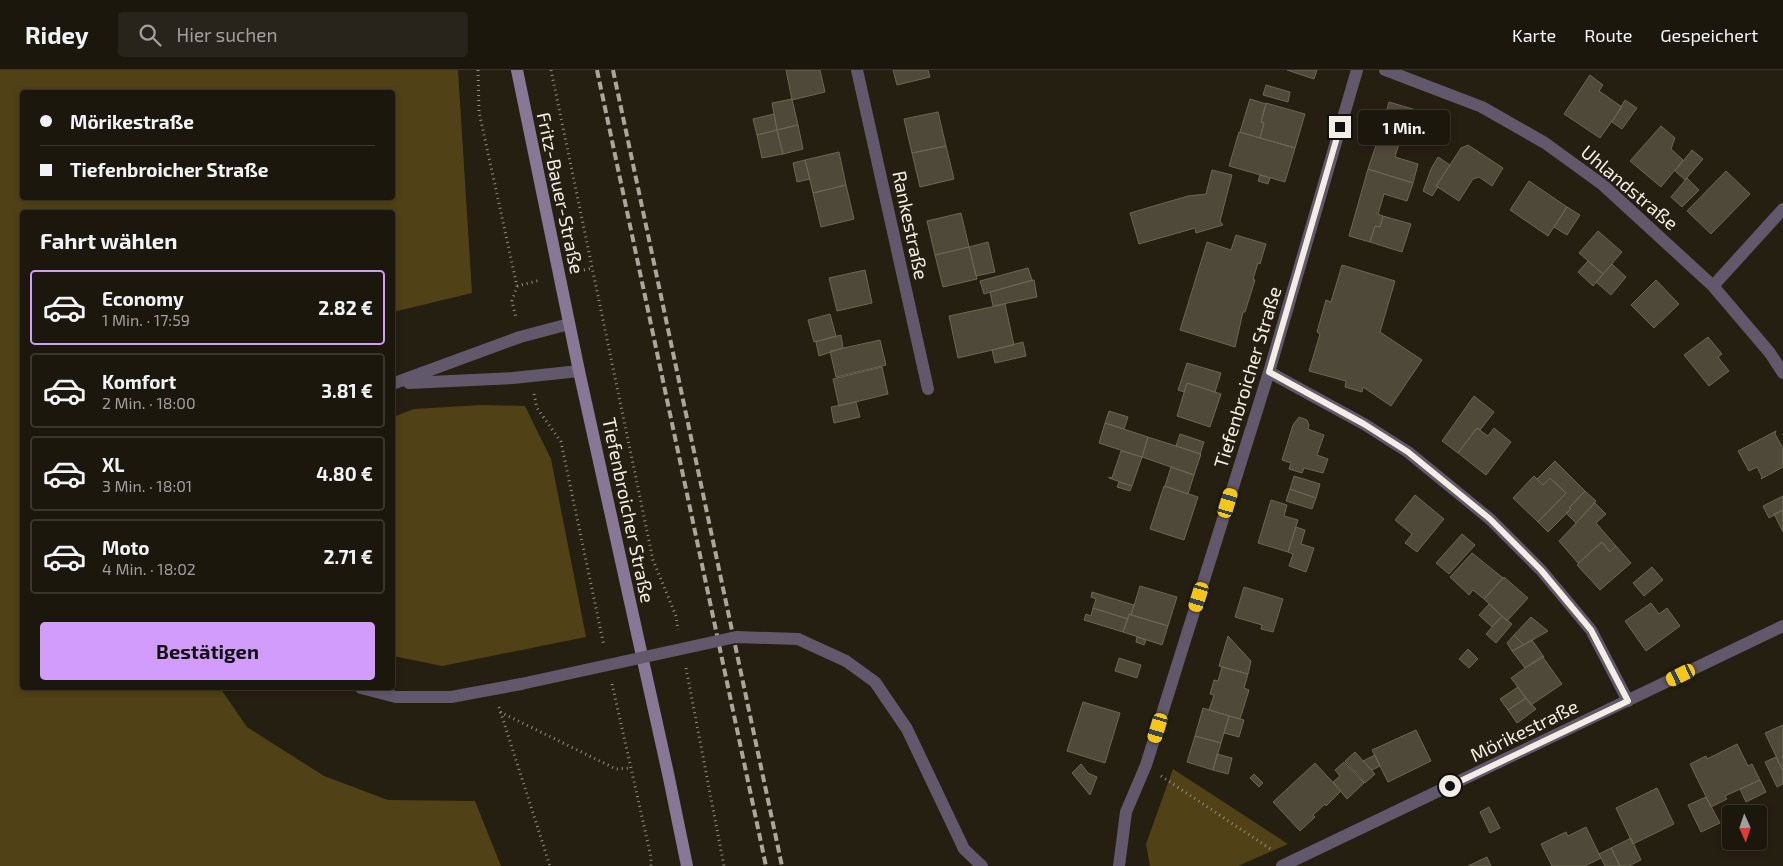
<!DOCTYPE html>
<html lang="de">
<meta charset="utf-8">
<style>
:root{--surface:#1c170d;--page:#29241b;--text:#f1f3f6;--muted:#a09f9d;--line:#3a362e;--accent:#d29cfd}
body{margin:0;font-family:"Exo 2",sans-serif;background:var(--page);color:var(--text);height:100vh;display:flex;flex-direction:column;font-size:19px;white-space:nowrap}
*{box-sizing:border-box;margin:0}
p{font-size:16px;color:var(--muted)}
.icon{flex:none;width:28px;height:28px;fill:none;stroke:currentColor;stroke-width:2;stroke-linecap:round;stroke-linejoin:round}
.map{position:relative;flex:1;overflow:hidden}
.details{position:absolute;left:20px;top:140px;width:375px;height:480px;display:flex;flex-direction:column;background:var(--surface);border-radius:5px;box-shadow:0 2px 8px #0003,0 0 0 1px var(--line)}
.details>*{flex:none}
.top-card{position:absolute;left:20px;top:20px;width:375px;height:110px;border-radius:5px;box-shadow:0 2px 8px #0003,0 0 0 1px var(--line);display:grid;align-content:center;height:110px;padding:0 20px;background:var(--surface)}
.needle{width:32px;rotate:177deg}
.fabs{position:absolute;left:1722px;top:735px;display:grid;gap:10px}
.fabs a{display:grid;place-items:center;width:45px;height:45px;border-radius:5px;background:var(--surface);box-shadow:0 2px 8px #0003,0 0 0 1px var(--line);font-size:25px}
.end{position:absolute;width:22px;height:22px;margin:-11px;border:6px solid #f2eee5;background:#111;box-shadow:0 0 0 2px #111}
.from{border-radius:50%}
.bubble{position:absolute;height:35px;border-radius:5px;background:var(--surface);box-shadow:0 2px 8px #0003,0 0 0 1px var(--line);font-size:16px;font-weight:700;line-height:35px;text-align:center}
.car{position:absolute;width:15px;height:30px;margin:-15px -8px;border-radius:6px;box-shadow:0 0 4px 1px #0007;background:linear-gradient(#f5c518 24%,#345 0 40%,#f5c518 0 76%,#345 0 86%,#f5c518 0)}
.top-card b{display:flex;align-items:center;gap:18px;height:48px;font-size:19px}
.top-card b+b{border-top:1px solid var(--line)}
.top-card i{width:12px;height:12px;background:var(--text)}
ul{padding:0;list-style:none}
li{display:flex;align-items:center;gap:15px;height:75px;margin:0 10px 8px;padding:0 10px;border:2px solid var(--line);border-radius:5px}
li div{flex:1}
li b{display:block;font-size:19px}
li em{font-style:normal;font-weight:700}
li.selected{border-color:var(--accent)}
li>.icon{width:45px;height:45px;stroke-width:1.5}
h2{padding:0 20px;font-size:22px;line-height:60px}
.cta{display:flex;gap:10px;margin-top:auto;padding:10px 20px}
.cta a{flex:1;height:58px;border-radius:5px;background:var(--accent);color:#111;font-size:20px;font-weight:700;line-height:58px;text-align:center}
header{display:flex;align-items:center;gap:30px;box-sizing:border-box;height:70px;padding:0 25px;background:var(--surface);border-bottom:1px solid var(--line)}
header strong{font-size:24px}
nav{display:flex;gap:28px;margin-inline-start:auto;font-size:18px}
.search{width:350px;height:45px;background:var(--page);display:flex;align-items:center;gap:12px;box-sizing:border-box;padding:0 18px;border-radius:5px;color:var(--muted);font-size:19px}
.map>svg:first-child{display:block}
</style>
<header>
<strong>Ridey</strong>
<div class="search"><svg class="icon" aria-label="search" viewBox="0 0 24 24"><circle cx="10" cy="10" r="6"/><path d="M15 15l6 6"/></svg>Hier suchen</div>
<nav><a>Karte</a><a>Route</a><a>Gespeichert</a></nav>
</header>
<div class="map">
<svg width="1783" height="796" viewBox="0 0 1783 796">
<rect width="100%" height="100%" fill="#251f11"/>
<path fill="#504116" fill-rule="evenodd" d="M0,0h458l14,223 -79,19 -1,-100h-370v476h198l27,39 77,49 64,24 87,1 26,65h-501zM22,22h370v106h-370z
M482,335l43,1 26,53 35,178 -144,29 -49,-10v-239l21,-8z
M1173,699l115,75 -50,22h-88l-4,-22z"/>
<path fill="#4f4939" stroke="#6c6655" d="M786,0h34l5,22 -33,8z
M893,0h35l2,7 -33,8z
M1287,0h30l-3,9z
M1590,5l13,10 -4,6 23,16 -22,31 -36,-24z
M1266,15l24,7 -2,10 -25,-7z
M792,29l6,26 -21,5 -5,-27z
M1250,29l16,5 -5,18 3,1 -4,15 -20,-6z
M1625,30l12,8 -15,21 -10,-7z
M1389,32l44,13 -6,22 -44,-13z
M1266,33l39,11 -10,34 -35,-10 4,-15 -3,-1z
M938,42l8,34 -34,7 -8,-34z
M774,44l3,16 -20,5 -4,-16z
M1383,54l20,6 -8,27 23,7 -5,19 -45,-14z
M798,55l5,24 -20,5 -6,-24z
M1661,56l14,12 -4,11 12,11 -22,27 -31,-26z
M777,60l6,24 -21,4 -5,-23z
M1239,62l56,16 -10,34 -56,-16z
M1468,75l35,23 -11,18 -13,-9 -6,2 -14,22 -23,-15 25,-38z
M946,76l8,33 -34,8 -8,-34z
M1692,80l11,9 -18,21 -10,-9z
M839,82l7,33 -33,8 -8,-33z
M1438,87l12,8 -14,21 2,1 -6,9 -9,-5 8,-22z
M805,90l5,19 -13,3 -4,-19z
M1368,99l45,14 -6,18 -23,-7 -6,20 5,2 -3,11 -5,-1 -5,16 -21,-6z
M1212,100l20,5 -12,46 3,4 -27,8 -1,-5 -56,16 -9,-31 58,-17 18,-2z
M1726,101l24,23 -39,40 -24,-23z
M1260,105l10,3 -2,6 -10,-3z
M1687,108l12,12 -17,17 -11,-10z
M1529,111l38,26 -19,29 -38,-26z
M846,115l8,34 -33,8 -8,-34z
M1567,137l13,8 -13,20 -13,-8z
M961,143l8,34 -34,8 -8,-34z
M1383,146l28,8 -9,28 -32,-10 5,-16 5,1z
M1598,161l24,21 -19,22 -24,-21z
M1236,165l30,9 -6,20 -2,-1 -5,16 2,1 -10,32h-2l-8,35 -55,-17 27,-88 24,8z
M988,172l7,30 -19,4 -7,-29z
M969,177l8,32 -34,8 -8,-32z
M1588,191l15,13 -10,12 -15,-14z
M1612,194l14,13 -15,18 -15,-13z
M1342,195l53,16 -15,51 42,28 -31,46 -28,-19 -1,5 -17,-5 1,-6 -37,-10 11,-37 -3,-2 9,-32 5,2z
M1028,198l4,12 -48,14 -4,-13z
M865,200l7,33 -35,8 -8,-33z
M1034,210l3,17 -44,9 -3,-14z
M1656,210l23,24 -25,24 -23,-23z
M1005,234l9,41 -56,13 -9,-42z
M830,244l6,22 -22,6 -6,-22z
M841,265l2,13 -24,8 -3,-14z
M1708,267l14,17 -4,3 11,14 -20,15 -25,-31z
M880,270l6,25 -50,12 -6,-26z
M1023,272l3,14 -31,7 -3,-13z
M1187,293l34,10 -6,19 -28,-9 -3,9 -6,-2z
M882,297l6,27 -49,12 -6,-27z
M1187,313l34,11 -11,33 -33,-11z
M1474,326l20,16 -14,18 -3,-2 -19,25 -16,-12z
M856,332l4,15 -26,6 -3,-16z
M1109,341l19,6 -4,12 -19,-6z
M1299,347l8,3 2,5 -1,4 16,6 -7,20 11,4 -5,14 -19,-5 -2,5 -13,-4 2,-6 -9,-3 11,-35z
M1105,353l43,14 -6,20 -43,-14z
M1477,358l11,8 6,-8 17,14 -25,33 -28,-22z
M1776,361l-1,3 8,14v19l-22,12 1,-2 -5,-10 -8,4 -11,-20z
M1180,364l24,8 -4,12 -24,-8z
M1148,367l53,17 -7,21 -52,-18z
M1121,381l21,6 -10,29 -23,-8v-1l3,1z
M1555,391l30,30 -16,17 2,1 -23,23 -10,-10 28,-29 -16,-15 -7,7 -6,-6z
M1171,397l23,8 -6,19 -23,-8z
M1294,406l26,8 -4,14 -26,-9z
M1534,406l9,9 7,-7 16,15 -28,29 -25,-24z
M1119,412l13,4 -2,5 -13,-4z
M1164,416l34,11 -14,43 -34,-11z
M1290,419l26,9 -4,11 -26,-8z
M1585,421l11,10 -20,22 -10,-10 5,-4 -2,-1z
M1415,425l29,24 -27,33 -12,-9 7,-9 -17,-14z
M1783,426v14l-14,8 -6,-12z
M1271,430l16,5 -3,11 14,4 -10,32 -30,-9z
M1595,433l11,11 -10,9 20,23 -6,6 -8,-10 -24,21 -19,-22z
M1783,440v22l-9,-18z
M1296,457l9,3 -4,14 13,4 -8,24 -17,-6 4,-12 -5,-2z
M1462,464l13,11 -26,29 -13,-11z
M1602,472l8,10 6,-6 15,17 -31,27 -23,-25z
M1472,483l31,25 -19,21 -11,-9 -4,5 -19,-18z
M1652,497l11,13 -19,16 -11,-13z
M1504,507l24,21 -21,23 -23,-22z
M1140,516l37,11 -9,29 -37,-11z
M1244,517l39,12 -10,33 -12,-3 1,-4 -27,-8z
M1092,522l42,13 -3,10 -2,-1 -1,5 -35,-11 3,-9 -5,-2z
M1651,533l8,11 8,-6 13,18 -34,25 -21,-30z
M1489,534l13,12 -10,11 -13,-12z
M1093,538l35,11 -5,13 -39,-12 2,-6 5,2z
M1129,544l39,12 -6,19 -39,-13z
M1502,546l10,8 -16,19 -10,-9z
M1531,547l17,14 -24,14 -10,-10z
M1514,565l10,10 -12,6 -5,-8z
M1228,566l23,25 -3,13 -29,-8z
M1137,567l9,3 -2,5 -8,-3z
M1532,570l12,17 -19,11 -13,-17z
M1468,579l10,10 -9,9 -10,-9z
M1542,586l20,28 -31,21 -20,-27z
M1119,588l22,7 -4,13 -22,-7z
M1222,597l26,7 -4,14 5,2 -9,29 -31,-9 5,-15 -4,-1 4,-14 4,1z
M1518,617l8,11 -18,12 -8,-11z
M1526,628l10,11 -19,14 -9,-13z
M1083,632l37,11 -15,50 -38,-12z
M1203,638l26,8 -8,27 -26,-7z
M1229,646l15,4 -5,17 -15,-4z
M1783,655v46l-18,-38z
M1416,660l15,31 -43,21 -16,-32z
M1195,666l26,7 -8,27 -26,-8z
M1737,674l11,22 4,-2 8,16 -35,16 2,3 -16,8 -21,-43 16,-8 1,3z
M1355,682l20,22 -10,9 -20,-22z
M1217,684l15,4 -4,16 -15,-4z
M1375,685l5,11 -8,4 -9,-9z
M1776,687l7,14v13l-6,3 -12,-25z
M1344,692l20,21 -17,16 -14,-17 7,-6 -5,-6z
M1315,693l26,28 -15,15 -1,-2 -12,11 2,2 -15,14 -27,-29z
M1081,694l7,9 9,4 -7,18 -18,-22z
M1254,704l9,9 -4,4 -9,-9z
M1760,710l6,12 -20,10 -6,-13z
M1657,718l17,36 -41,20 -17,-36z
M1706,727l14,26 -19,9 -13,-27z
M1489,737l11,21 -10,5 -10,-21z
M1586,757l15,31 -16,8h-33l-11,-22 25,-12 2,4z
M1631,768l10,22 -12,6h-9l-9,-18z
M1611,778l9,18h-15l-6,-12z
M1487,787l4,9h-23z"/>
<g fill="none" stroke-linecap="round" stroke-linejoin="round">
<path stroke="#938e83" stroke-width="3" stroke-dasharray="1 4" stroke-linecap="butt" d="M478,0l1,42 38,174 -5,15 4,17
M551,0l102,490 23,56 2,14
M579,201l14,-3
M517,216l24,-6
M534,324l3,14 24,34 43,204
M686,598l38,198
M612,614l39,173v9
M499,637l51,159
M500,642l116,57 14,-1
M1161,706l111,74"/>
<path stroke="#62586b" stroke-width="12" d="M857,0l71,319
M1385,0l97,37 63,36 58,42 110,101 57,67 13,20
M1713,216l70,-77
M1269,302l95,52 44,28 82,67 51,51 50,60 37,71
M409,313l104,-5 66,-7
M392,314l128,-47 49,-13
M798,569l48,22 29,21 32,47 57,120 18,17
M361,618l35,9h55l70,-13
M1119,796l7,-54 20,-47 123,-393 88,-302
M1282,796l501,-240"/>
<path stroke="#887896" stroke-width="12" d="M517,0l62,301 90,407 18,88"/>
<path stroke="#aba69c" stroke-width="4" stroke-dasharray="8 4" stroke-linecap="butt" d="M597,0l169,796
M613,0l169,796"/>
<path stroke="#62586b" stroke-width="12" d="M521,614l215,-47 62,2"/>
</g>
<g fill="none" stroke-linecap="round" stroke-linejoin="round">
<path stroke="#f2eee5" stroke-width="6" d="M1340,57l-71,245 95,52 44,28 82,67 51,51 50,60 37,71 -178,85"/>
</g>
<g text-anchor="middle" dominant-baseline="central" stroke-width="5" stroke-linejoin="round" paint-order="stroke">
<g font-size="19" fill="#f2eee5" stroke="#251f11">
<text transform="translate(1630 117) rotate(40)">Uhlandstraße</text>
<text transform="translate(561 123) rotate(78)">Fritz-Bauer-Straße</text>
<text transform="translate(911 155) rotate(78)">Rankestraße</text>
<text transform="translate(1247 307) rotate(-73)">Tiefenbroicher Straße</text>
<text transform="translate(629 440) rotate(78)">Tiefenbroicher Straße</text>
<text transform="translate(1524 660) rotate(-26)">Mörikestraße</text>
</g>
</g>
</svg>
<div class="fabs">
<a><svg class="needle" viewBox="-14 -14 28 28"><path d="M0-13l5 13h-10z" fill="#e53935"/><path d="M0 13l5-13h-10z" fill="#a09f9d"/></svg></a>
</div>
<i class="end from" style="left:1450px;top:716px"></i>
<i class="end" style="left:1340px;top:57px"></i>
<div class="bubble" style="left:1358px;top:40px;width:92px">1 Min.</div>
<i class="car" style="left:1228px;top:433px;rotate:17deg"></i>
<i class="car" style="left:1199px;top:527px;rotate:197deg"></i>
<i class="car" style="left:1681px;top:605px;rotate:244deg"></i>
<i class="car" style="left:1158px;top:658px;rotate:197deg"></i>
<div class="top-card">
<b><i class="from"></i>Mörikestraße</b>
<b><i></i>Tiefenbroicher Straße</b>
</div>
<section class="details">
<h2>Fahrt wählen</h2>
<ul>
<li class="selected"><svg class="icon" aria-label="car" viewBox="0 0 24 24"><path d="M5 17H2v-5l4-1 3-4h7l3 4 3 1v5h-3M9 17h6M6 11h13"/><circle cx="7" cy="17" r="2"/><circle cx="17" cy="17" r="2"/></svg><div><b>Economy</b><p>1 Min. · 17:59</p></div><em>2.82 €</em></li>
<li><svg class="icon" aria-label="car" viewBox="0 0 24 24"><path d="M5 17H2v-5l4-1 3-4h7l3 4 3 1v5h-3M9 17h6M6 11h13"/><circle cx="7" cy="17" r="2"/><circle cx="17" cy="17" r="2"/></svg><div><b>Komfort</b><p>2 Min. · 18:00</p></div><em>3.81 €</em></li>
<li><svg class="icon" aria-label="car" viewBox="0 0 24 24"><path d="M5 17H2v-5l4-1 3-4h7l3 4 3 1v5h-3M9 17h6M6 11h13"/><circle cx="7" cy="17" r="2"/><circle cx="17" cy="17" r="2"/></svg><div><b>XL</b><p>3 Min. · 18:01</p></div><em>4.80 €</em></li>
<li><svg class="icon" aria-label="car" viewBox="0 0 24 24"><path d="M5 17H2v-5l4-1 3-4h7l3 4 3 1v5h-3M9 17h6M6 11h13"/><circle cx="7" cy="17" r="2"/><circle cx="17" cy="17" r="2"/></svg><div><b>Moto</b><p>4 Min. · 18:02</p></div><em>2.71 €</em></li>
</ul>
<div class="cta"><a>Bestätigen</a></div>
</section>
</div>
